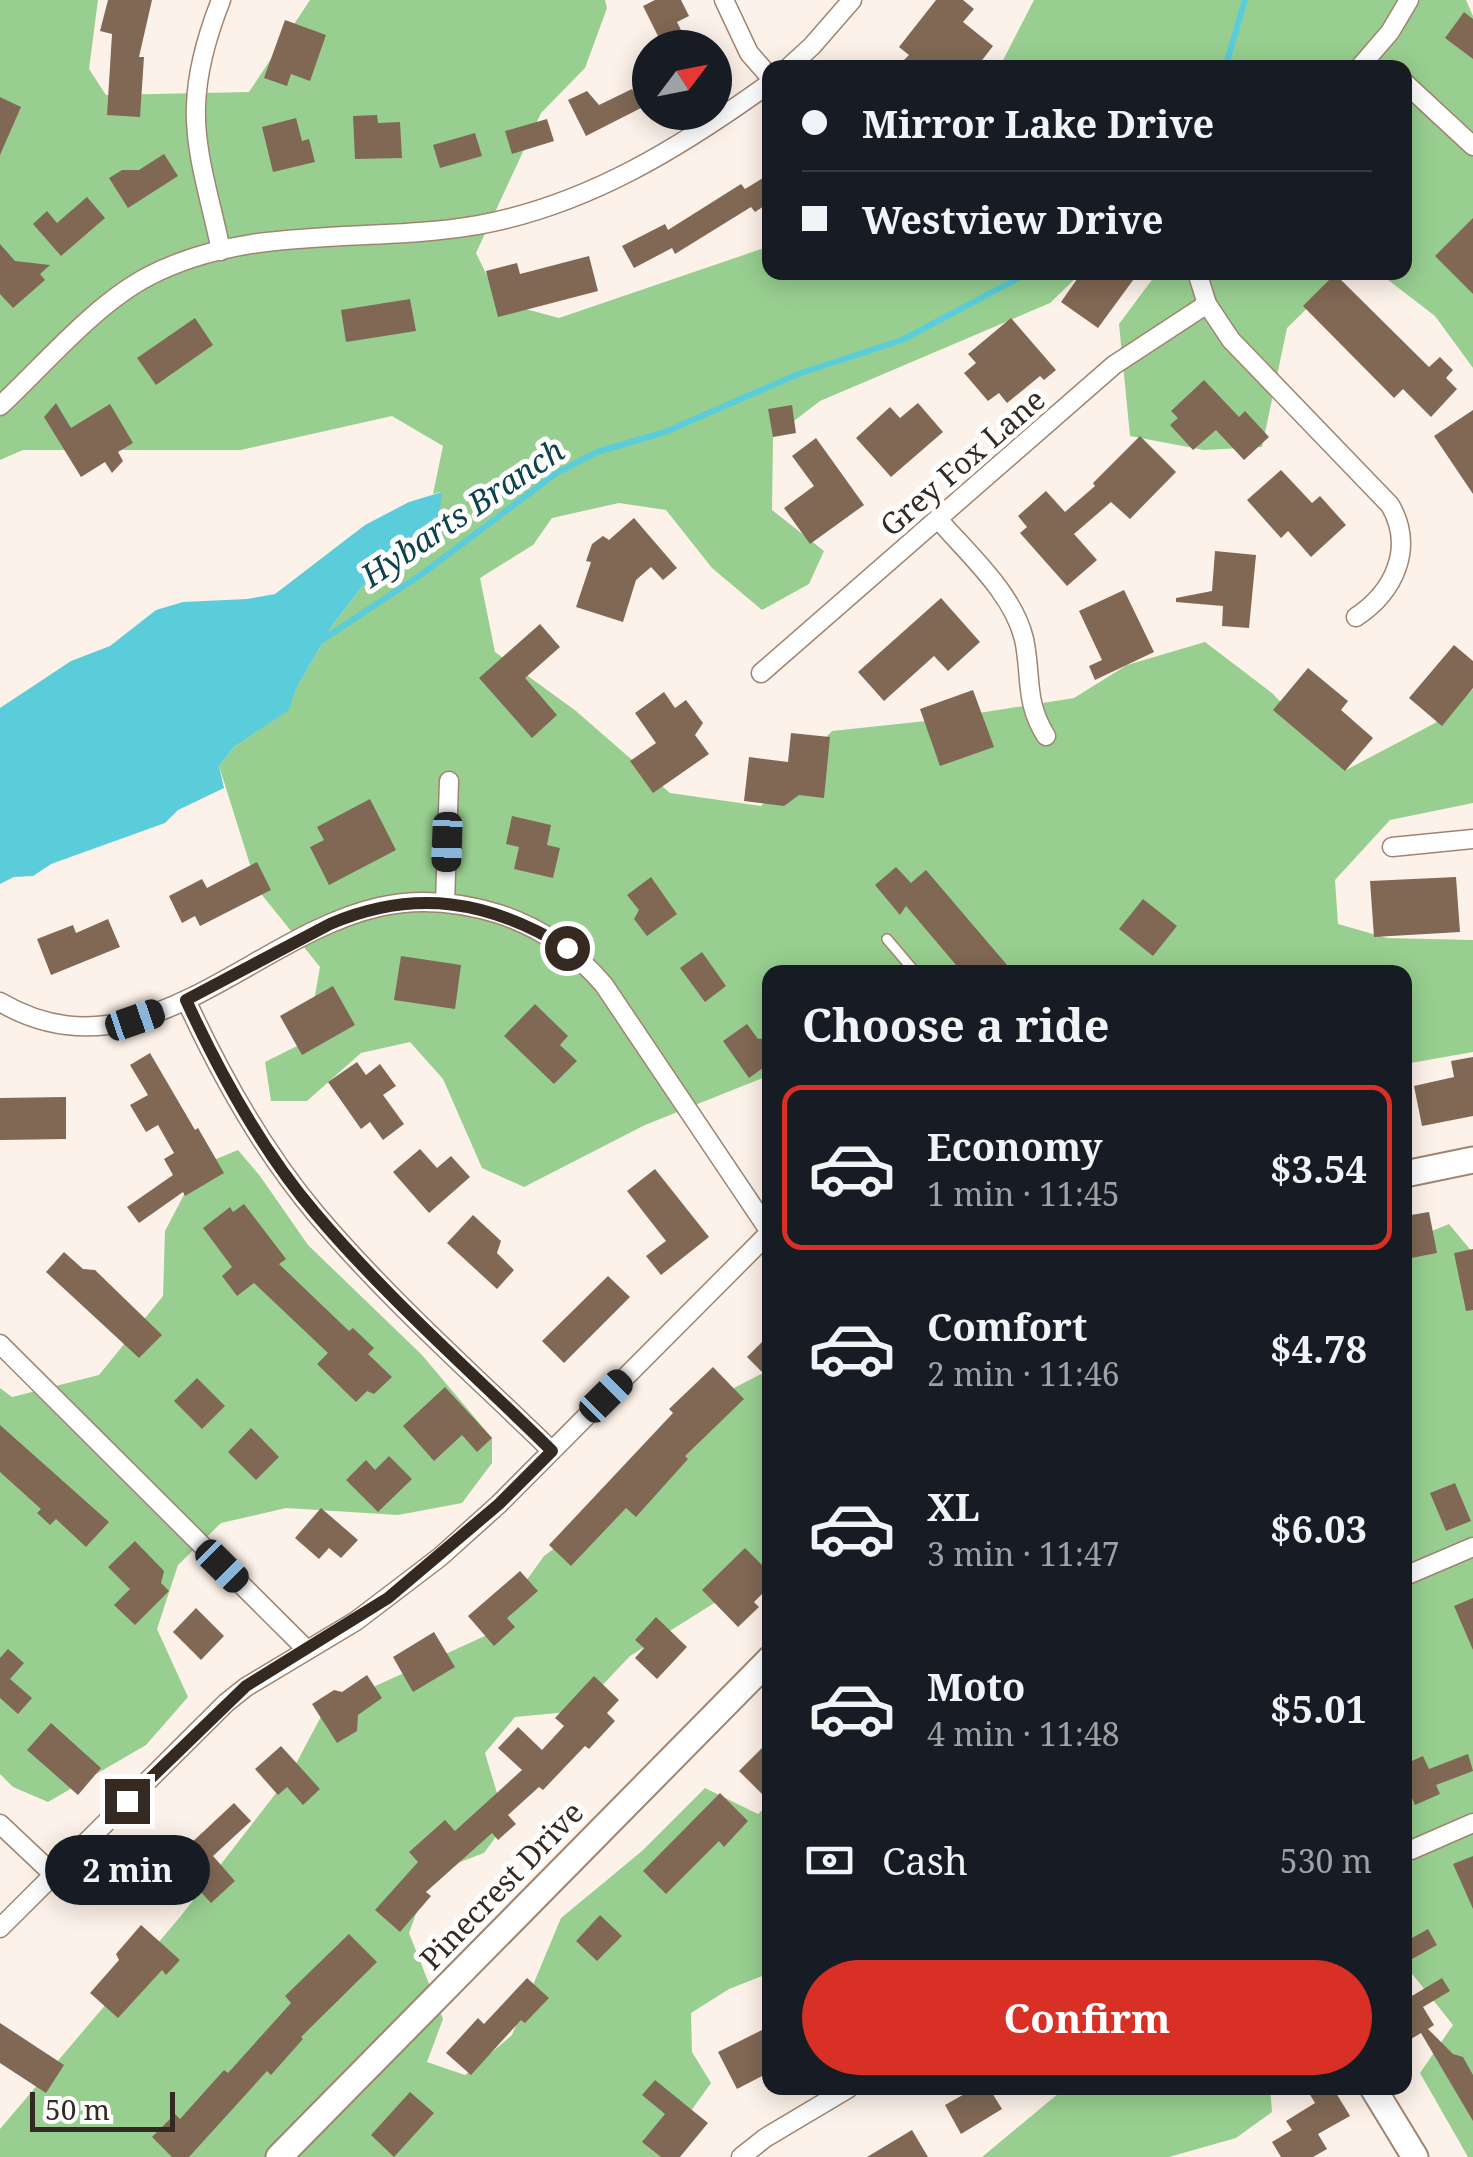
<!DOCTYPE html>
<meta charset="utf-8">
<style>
:root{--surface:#171b24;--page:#242831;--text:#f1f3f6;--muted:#9ea1a6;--line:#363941;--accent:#d93025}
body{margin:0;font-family:"Noto Serif",serif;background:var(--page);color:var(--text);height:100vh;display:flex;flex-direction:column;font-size:38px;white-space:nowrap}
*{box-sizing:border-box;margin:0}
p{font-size:32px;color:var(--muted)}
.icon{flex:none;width:55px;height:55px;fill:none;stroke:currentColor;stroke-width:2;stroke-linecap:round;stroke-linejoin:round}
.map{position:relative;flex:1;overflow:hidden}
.details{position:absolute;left:762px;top:965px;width:650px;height:1130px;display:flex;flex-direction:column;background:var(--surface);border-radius:20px;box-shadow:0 5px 25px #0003}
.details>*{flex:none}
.banner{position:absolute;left:762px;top:60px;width:650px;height:220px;border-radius:20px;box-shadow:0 5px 25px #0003;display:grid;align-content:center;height:220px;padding:0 40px;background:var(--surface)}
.needle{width:65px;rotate:58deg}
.fabs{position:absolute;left:632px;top:30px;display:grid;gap:20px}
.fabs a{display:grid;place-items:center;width:100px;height:100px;border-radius:50%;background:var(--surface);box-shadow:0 5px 25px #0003;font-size:50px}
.scale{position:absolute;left:30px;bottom:25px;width:145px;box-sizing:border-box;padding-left:10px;border:5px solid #342a21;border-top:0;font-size:28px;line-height:35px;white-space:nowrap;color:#342a21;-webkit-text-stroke:8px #fff;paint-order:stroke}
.end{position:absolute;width:45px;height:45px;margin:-22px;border:12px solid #342a21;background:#fff;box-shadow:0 0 0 5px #fff}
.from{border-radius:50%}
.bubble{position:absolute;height:70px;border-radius:35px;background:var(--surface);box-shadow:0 5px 25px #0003;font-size:32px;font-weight:700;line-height:70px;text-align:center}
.car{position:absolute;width:30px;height:60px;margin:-30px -15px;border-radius:12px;box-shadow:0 0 8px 2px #0007;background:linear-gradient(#222 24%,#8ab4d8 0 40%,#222 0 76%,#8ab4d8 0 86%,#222 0)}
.banner b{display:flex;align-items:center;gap:35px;height:95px;font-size:38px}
.banner b+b{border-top:2px solid var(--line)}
.banner i{width:25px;height:25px;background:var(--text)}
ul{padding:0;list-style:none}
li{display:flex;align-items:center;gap:30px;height:165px;margin:0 20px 15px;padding:0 20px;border:5px solid transparent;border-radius:20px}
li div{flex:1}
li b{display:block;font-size:38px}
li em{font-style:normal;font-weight:700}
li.selected{border-color:var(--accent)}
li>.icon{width:90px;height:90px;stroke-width:1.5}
h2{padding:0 40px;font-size:45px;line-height:120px}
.pay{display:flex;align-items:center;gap:25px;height:110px;padding:0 40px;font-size:38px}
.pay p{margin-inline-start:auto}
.primary-button{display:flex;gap:20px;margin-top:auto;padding:20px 40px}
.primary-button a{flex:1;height:115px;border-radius:60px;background:var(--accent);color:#fff;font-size:40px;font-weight:700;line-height:115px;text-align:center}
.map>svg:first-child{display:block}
</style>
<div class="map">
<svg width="1473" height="2157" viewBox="0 0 1473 2157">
<rect width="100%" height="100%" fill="#fdf2e9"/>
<path fill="#98cf90" d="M0,0h98l-9,69 17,26 143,-3 61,-92h295l2,8 -22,60 -44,45 -65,140 24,49 59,16 211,-72v26l311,1 -31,30 -230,98 -47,36 -1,73 52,41 -15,33 -47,26 -50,-42 -46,-58 -47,-7 -67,15 -19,27 -53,33 15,74 81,59 94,82 91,13 71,-75 103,-11 139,-22 53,-33 78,-23 67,51 74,77 89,-47 38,-34v114l-83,17 -55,60 3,44 49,14 86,2v112l-68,12v-92h-635v103l-125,50 -121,62 -42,-19 -39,-89 -33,-37 -49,11 -54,48h-36l-6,-39 42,-21 13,-74 -62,-77 -39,-124 15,-19 54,-37 8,-21 38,-66 51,-66 54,-41 2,-24 -8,2 10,-48 -51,-30 -151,34h-218l-23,10z
M1034,0h432l7,16v352l-38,-52 -56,-43 26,-1v-204h-406z
M1157,273h186l-56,55 -25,119 -58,3 -74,-14 -11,-112z
M238,1150l22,26 48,69 114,110 70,83v25l-30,40 -64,12 -112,-7 -65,15 -43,42 -21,64 31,68 -42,48 -98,57 -35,-15 -13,-13v-386l12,9 87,-22 64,-79 2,-65 34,-65z
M1449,1224l24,29v904h-5l-48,-84 33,-48 -48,-60v-723z
M761,1374l9,3v191l-140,88 -52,55 -63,6 -30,36 21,70 -22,30 -53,20 -22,60 34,86 -16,43 38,13 47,-40 49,-117 81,-67 63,-63 53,26 12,-11v170l-41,16 -38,24 1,39 19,31 -23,32 -19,42h-669v-28l180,-212 110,-142 35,-66 162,-74 57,-79 101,-76 56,-75z
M1065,2088h205l2,24 -36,26 -67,19h-187z"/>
<path fill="#5bccda" d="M442,492l-3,24 -54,41 -51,66 -38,66 -7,21 -55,37 -15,19 5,22 -46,22 -13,13 -114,41 -18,12 -19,1 -14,7v-176l71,-47 39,-15 46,-36 27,-8 64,-3 28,-5 90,-69 44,-23z"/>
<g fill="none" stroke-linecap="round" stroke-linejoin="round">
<path stroke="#5bccda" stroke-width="6" d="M1225,68l20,-68
M322,640l100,-66 133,-100 42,-22 68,-20 133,-58 104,-34 128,-68"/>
</g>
<path fill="#806854" d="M108,0h44l-13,57h5l-4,60 -33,-2 5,-81 -12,-3z
M655,0h26l8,16 -12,6 13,26h-36l5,-10 -16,-32z
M936,0h27l11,9 -11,13 30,24 -17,22h-80l13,-13 -10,-8z
M1464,12l9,7v40l-28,-21z
M285,20l41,15 -16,46 -19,-7 -4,12 -23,-8z
M632,89l9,19 -55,28 -18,-36 19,-9 12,14z
M0,97l21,10 -21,48z
M377,115l1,8 22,-1 2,36 -47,1 -2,-43z
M296,118l6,23 7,-2 6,23 -42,10 -11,-45z
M547,119l7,22 -42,13 -7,-23z
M475,133l7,23 -42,12 -7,-23z
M164,154l14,22 -50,32 -19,-30 13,-8h17z
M763,178l7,11v13l-15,10 -4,-5 -76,47 -3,-6 -38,20 -12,-22 43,-22 3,6 73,-46 4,5z
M87,197l18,21 -44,38 -28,-32 14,-13 10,12z
M1473,218v76l-38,-38z
M0,244l15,17 35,4 -10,9 5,6 -32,28 -13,-14z
M589,256l9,35 -100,26 -12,-46 31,-8 3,11z
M1082,272h57l-41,56 -37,-26z
M1335,274l94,93 11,-10 13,13 -7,8 11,11 -26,28 -28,-28 -9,9 -91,-92z
M410,299l6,32 -70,11 -5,-32z
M195,318l18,27 -57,40 -19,-27z
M1011,318l45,52 -12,10 -4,-4 -33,27 -8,-10 -11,8 -24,-28 12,-10 -8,-9z
M1204,380l35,37 6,-6 24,26 -25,23 -28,-30 -23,20 -23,-25 8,-7 -7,-7z
M56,403l15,25 39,-24 23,39 -15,9 5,9 -11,12 -7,-11 -24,15 -37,-60z
M918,403l25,29 -52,45 -35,-39 34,-31 10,11z
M792,405l4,28 -23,4 -5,-28z
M1473,410v84l-39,-58z
M1140,436l36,36 -46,47 -19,-17 -37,32 23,26 -30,26 -47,-53 7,-6 -9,-11 28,-25 19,21 30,-26 -2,-3z
M816,438l48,67 -54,39 -26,-36 30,-22 -22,-30z
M1281,470l31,33 8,-7 26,29 -35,32 -23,-26 -7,7 -34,-38z
M634,518l43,50 -14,12 -12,-13 -15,13 -13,42 -47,-15 15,-45 -5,-1 6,-17 11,-8 6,4z
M1215,551l41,4 -7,73 -27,-2 1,-20 -47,-4v-4l36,-7z
M1124,590l30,62 -59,28 -6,-14 13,-6 -23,-49z
M941,598l39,44 -32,29 -14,-15 -50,45 -26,-29z
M540,624l20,23 -35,31 32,37 -25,23 -53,-60z
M1454,645l19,16v27l-31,38 -33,-28z
M1308,668l40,33 -7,9 32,28 -28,33 -72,-61z
M973,690l21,57 -54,19 -20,-57z
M664,692l11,16 11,-8 17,23 -8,12 14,19 -56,39 -23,-32 26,-18 -21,-30z
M791,733l39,4 -6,61 -25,-3 -15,11 -40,-5 5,-44 39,5z
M370,799l26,51 -67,35 -19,-38 14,-7 -7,-13z
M512,816l39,9 -4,20 13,3 -7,30 -39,-9 5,-22 -13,-3z
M257,862l14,28 -71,36 -5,-10 -13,7 -13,-27 33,-17 5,9z
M896,867l15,16 15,-13 87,102h-51l-56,-66 -6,9 -25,-30z
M651,877l26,37 -30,22 -13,-17 5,-9 -12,-15z
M1456,877l4,55 -86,5 -4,-56z
M1143,899l34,27 -24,30 -34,-27z
M108,919l12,28 -69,28 -14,-36 36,-14 3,8z
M702,952l24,34 -21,16 -25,-34z
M401,956l60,9 -6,44 -61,-9z
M333,986l22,39 -53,30 -22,-39z
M535,1004l33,32 -8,9 17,16 -23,23 -50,-48z
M747,1024l11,15 12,-1v25l-21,15 -26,-37z
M150,1053l45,77 3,-2 26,45 -39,23 -2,-4 -44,31 -12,-16 46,-32 -9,-16 10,-6 -16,-28 -12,7 -16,-27 18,-10 -18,-30z
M1473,1057v59l-51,10 -8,-40 40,-9 -3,-16z
M357,1062l9,13 14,-11 16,22 -13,9 21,29 -21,16 -13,-18 -9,7 -33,-47z
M66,1097v42l-66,1v-42z
M420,1149l17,19 14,-12 19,21 -41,36 -36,-41z
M655,1169l54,68 -48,38 -15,-19 20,-15 -39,-50z
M244,1204l42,55 -7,5 70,67 4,-3 21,20 -6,6 24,23 -18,17 -7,-3 -11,11 -39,-38 11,-11 -74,-70 -17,13 -15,-20 10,-9 -29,-39 27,-21 3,5z
M1429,1212l8,41 -26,5 -6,-42z
M473,1215l28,26 -4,12 17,17 -17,19 -50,-46z
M1473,1249v61l-7,1 -12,-58z
M64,1252l19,17 12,1 67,65 -23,23 -93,-86z
M608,1276l22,21 -66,66 -22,-22z
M770,1334v46l-23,-23z
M713,1367l31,32 -59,57 3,3 -52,58 -10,-9 -55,58 -22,-21 124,-132 -4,-4z
M197,1378l28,28 -23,23 -28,-28z
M445,1387l47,51 -15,14 -15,-17 -28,26 -31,-35z
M0,1425l109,97 -23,25 -30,-28 -6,6 -13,-12 4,-4 -41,-37z
M251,1428l28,29 -23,23 -28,-28z
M389,1456l23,23 -34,33 -32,-32 20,-20 9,10z
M1455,1483l16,38 -25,10 -16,-38z
M321,1508l37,32 -17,18 -12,-10 -10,11 -24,-21z
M135,1541l29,30 -3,12 8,8 -34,34 -21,-20 16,-16 -22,-22z
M745,1548l25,25v13l-16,16 5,5 -21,20 -36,-37z
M520,1571l18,20 -31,27 8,9 -21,19 -26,-30z
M1473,1598v52l-19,-44z
M196,1608l28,28 -23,24 -28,-28z
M656,1617l31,30 -30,32 -22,-21 9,-10 -9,-8z
M434,1632l21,35 -42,25 -20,-35z
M8,1649l16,14 -14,16 22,19 -14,16 -18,-16v-40z
M367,1675l15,23 -24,17 -1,16 -20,12 -25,-39 22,-14 8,2z
M594,1676l25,24 -12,13 8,8 -26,28 -4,-3 -42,44 -4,-3 -31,28 8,9 -18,16 -6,-7 -66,59 5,4 -31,36 -25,-22 43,-48 -9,-10 36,-32 10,11 67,-61 -24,-22 20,-21 24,23 22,-24 -9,-8z
M51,1723l50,45 -23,27 -51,-45z
M770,1740v46l-8,8 -23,-23z
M281,1746l39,43 -17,16 -16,-18 -9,8 -23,-26z
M1468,1754l5,17 -37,14 4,9 -25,11 -10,-23v-18l18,-8 6,13z
M720,1793l28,28 -24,26 -5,-6 -53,53 -23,-23z
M234,1803l17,18 -38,35 22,25 -24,22 -39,-42z
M1473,1856v53l-20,-45z
M600,1915l22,21 -25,25 -21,-20z
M141,1925l39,35 -14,15 -4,-5 -44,48 -28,-25 29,-33 -3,-6z
M1428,1929l9,16 -32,18v-21z
M349,1934l28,28 -76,75 2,2 -32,36 -4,-4 -78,86h-17l-20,-20 23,-23 5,5 44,-49 4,3 63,-70 -6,-7z
M527,1978l22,20 -24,25 -4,-3 -50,55 -25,-22 32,-35 6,6z
M1442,1978l8,13 -27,16 11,18 -6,4 25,25 10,3 10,18v46l-52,-88 -10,6 -6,-9v-30z
M0,2023l64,42 -18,28 -46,-30z
M770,2026v46l-33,17 -19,-37z
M655,2080l53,43 -28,34h-19l-19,-15 23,-28 -23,-19z
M975,2088h14l13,21 -41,25 -16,-29z
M1306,2088h27l17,28 -32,18 9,15 -14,8h-32l-9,-15 20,-12 -6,-9 29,-18z
M410,2092l24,21 -40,44 -23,-22z
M912,2130l16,27h-61z"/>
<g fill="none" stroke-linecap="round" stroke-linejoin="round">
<defs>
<path id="lane" d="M887,939l28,33"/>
<path id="street" d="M221,0c-13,33 -24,70 -25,106 -2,47 16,98 25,145
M724,0l25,53 21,24
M788,68l24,-22 40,-46
M1359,68l31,-36 19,-32
M1405,83l68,63
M1197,272l10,32 24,36 159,165c25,43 4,87 -34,112
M0,406c45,-42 95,-102 149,-130 102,-53 220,-32 329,-51 110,-20 203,-78 292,-142
M938,519c30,35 75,74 86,120 8,37 0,62 22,97
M761,673l353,-308 93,-61
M1392,847l81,-8
M445,903l4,-122
M186,1000c34,74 77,151 130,214 72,85 157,160 236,237
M0,1002c140,82 251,-66 379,-95 39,-9 81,-5 120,7 42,14 77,38 105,71l166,247
M0,1344l306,305
M1405,1576l68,-29
M0,1824l53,50
M1411,1850l62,-27
M0,1928l226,-225 20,-16 110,-66 84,-64 59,-53 271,-272
M741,2157l24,-19 84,-50"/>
<path id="secondary" d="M1405,1174l68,-14
M1373,2088l42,69
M279,2157l491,-498"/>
</defs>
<use href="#lane" stroke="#9f8571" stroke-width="12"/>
<use href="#street" stroke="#9f8571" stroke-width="21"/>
<use href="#secondary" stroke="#9f8571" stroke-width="29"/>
<use href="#lane" stroke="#fff" stroke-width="9"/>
<use href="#street" stroke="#fff" stroke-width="18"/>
<use href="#secondary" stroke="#fff" stroke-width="25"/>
</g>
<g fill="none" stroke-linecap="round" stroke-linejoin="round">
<path stroke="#342a21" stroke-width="12" d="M127,1801l119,-115 142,-88 111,-94 53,-53c-79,-78 -164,-152 -236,-237 -53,-62 -96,-140 -130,-214l144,-76c85,-36 159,-24 237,24"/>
</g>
<g text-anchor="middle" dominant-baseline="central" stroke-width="10" stroke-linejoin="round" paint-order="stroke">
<g font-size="30" fill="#342a21" stroke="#fff">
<text transform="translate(962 462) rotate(-41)">Grey Fox Lane</text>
<text transform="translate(501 1885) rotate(-46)">Pinecrest Drive</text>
</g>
<g font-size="32" font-style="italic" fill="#0d4248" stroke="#fff">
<text transform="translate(462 512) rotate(-34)">Hybarts Branch</text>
</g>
</g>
</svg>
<div class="fabs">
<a><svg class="needle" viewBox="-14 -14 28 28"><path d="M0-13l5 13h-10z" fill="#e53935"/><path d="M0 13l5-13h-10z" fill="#9ea1a6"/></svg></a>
</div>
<div class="scale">50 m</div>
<i class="end from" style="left:567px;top:948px"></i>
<i class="end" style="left:127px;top:1801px"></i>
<div class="bubble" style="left:45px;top:1835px;width:165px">2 min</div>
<i class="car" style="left:447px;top:842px;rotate:182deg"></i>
<i class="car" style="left:135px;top:1020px;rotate:71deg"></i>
<i class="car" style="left:606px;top:1396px;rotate:45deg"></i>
<i class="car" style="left:222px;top:1566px;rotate:135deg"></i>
<div class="banner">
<b><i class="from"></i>Mirror Lake Drive</b>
<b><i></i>Westview Drive</b>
</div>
<section class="details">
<h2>Choose a ride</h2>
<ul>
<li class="selected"><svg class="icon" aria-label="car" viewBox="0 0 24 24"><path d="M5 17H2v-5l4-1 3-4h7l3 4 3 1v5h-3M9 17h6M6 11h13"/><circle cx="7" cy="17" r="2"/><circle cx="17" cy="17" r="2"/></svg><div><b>Economy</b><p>1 min · 11:45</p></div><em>$3.54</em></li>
<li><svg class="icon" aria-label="car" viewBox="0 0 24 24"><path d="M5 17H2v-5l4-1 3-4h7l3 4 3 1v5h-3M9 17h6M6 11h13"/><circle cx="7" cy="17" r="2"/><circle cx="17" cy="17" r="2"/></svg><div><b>Comfort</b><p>2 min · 11:46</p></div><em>$4.78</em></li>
<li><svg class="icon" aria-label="car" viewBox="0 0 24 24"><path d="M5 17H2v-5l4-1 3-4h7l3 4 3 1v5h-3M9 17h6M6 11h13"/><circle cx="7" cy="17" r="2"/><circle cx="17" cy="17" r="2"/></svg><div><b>XL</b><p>3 min · 11:47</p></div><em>$6.03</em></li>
<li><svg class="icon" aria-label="car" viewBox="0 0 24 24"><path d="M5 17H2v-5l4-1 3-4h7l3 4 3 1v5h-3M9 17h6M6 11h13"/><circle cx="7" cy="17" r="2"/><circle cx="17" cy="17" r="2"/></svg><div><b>Moto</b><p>4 min · 11:48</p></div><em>$5.01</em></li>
</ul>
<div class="pay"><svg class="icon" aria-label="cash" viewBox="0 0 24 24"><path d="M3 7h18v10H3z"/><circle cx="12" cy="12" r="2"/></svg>Cash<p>530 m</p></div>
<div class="primary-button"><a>Confirm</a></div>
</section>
</div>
